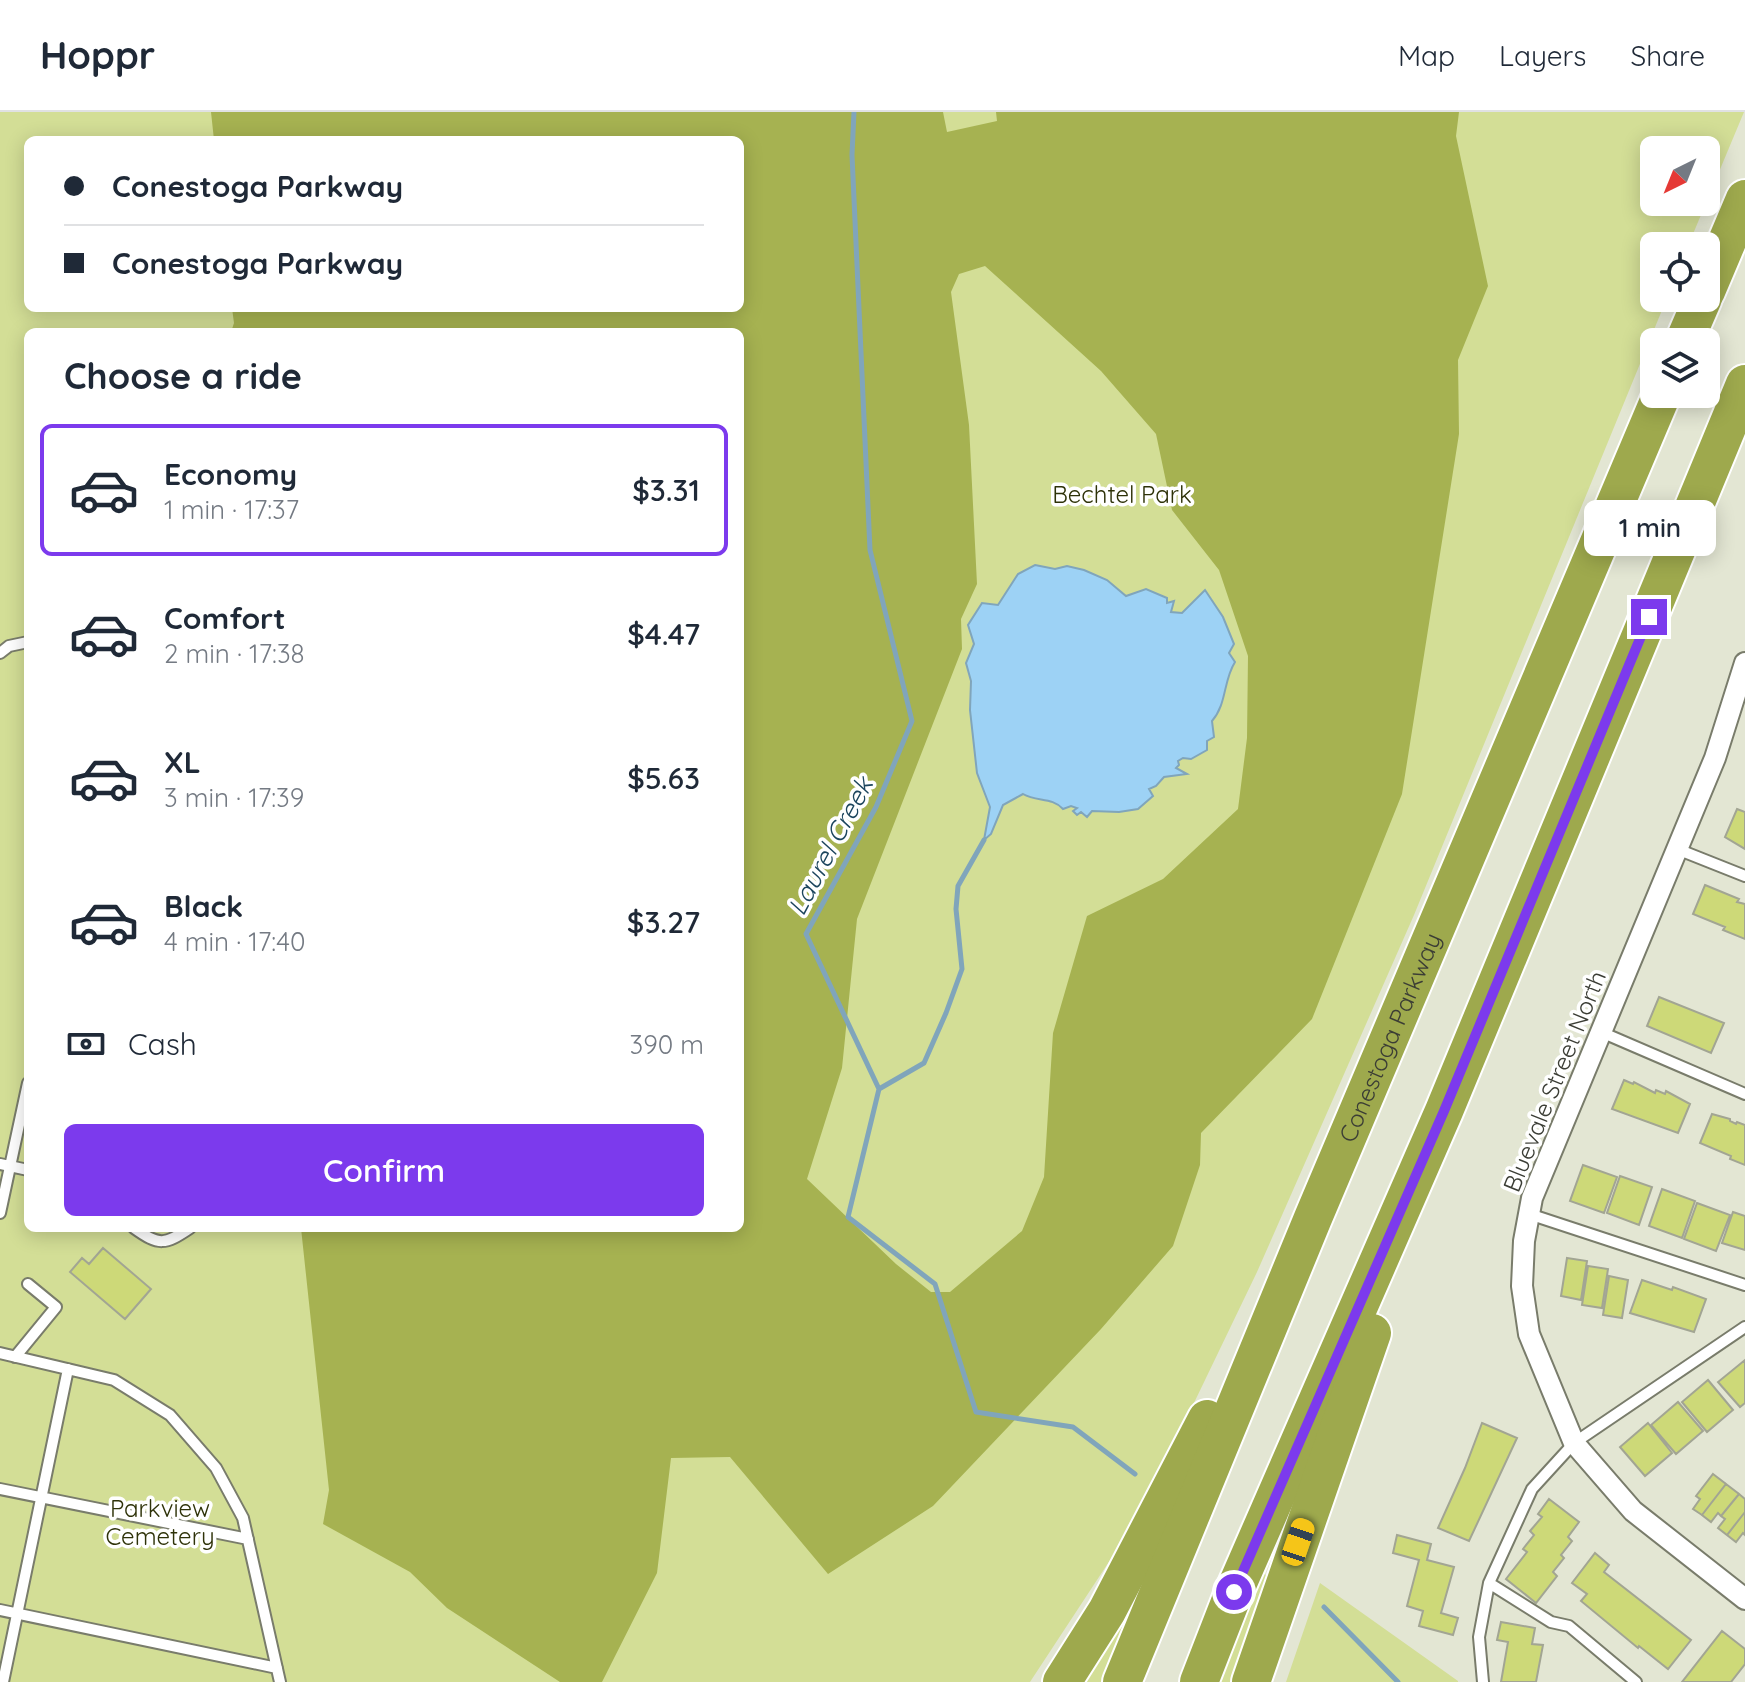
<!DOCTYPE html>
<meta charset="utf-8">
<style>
:root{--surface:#fff;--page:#f2f2f3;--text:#1f2937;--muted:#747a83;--line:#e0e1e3;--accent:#7c3aed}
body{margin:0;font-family:Quicksand,sans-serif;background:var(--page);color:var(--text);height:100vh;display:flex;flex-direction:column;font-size:30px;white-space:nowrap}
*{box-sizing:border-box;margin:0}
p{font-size:26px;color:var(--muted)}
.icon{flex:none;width:44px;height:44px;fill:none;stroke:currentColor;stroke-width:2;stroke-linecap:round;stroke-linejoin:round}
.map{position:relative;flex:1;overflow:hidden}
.drawer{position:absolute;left:24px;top:216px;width:720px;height:904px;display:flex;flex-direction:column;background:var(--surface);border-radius:12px;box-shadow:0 4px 20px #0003}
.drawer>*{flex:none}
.hud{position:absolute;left:24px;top:24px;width:720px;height:176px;border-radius:12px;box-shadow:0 4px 20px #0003;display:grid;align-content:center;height:176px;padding:0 40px;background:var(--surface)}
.needle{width:52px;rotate:223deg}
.fabs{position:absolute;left:1640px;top:24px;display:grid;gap:16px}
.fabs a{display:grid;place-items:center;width:80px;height:80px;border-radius:12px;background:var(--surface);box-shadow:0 4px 20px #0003;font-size:40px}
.end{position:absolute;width:36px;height:36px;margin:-18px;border:10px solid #7c3aed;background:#fff;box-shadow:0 0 0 4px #fff}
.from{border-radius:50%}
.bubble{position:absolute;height:56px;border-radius:12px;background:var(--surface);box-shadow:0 4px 20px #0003;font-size:26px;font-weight:600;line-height:56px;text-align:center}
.car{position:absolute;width:24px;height:48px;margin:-24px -12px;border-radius:10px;box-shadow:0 0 6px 2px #0007;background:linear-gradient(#f5c518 24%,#345 0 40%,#f5c518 0 76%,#345 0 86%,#f5c518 0)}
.hud b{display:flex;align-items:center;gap:28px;height:76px;font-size:30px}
.hud b+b{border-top:2px solid var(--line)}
.hud i{width:20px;height:20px;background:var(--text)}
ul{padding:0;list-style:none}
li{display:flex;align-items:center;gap:24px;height:132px;margin:0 16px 12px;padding:0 24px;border:4px solid transparent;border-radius:12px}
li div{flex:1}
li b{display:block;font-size:30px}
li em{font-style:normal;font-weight:600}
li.current{border-color:var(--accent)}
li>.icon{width:72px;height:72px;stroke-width:1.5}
h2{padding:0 40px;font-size:36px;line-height:96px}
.pay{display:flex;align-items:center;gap:20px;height:88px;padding:0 40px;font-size:30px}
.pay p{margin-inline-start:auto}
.button{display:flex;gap:16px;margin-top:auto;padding:16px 40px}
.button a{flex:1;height:92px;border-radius:12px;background:var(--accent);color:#fff;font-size:32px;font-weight:600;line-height:92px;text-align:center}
header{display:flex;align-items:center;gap:48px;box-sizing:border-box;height:112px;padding:0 40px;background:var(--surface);border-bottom:2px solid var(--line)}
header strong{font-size:38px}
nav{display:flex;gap:44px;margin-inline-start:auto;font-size:28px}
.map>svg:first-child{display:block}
</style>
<header>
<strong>Hoppr</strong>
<nav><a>Map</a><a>Layers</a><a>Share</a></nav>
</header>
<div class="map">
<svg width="1745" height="1570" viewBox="0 0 1745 1570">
<rect width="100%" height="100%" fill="#e3e6d3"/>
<path fill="#d3de96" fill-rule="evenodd" d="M0,0h1744l-56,134h-34v52h13l-253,617 -157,357 -116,241 -111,169h-1030zM28,28h712v168h-712zM1654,38h52v52h-52zM28,220h712v896h-712z
M1260,1459l12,8 -30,103h-22z
M1136,1466l11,5 -45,99h-27z
M1320,1471l138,98v1h-172z"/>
<path fill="#a6b251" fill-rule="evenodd" d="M211,0h732l4,20 50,-11 -1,-9h463l-3,24 32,150 -30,74 1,74 -57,360 -90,225 -111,114 -1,32 -27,81 -72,83 -168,177 -105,68 -98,-117 -59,1 -14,115 -55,109h-42l-113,-74 -37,-36 -87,-48 6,-34 -28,-262h439v-896h-509l3,-9 -2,-15h508v-168h-526zM985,154l116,105 55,63 16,76 47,60 29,86 -1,82 -9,71 -75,70 -76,37 -34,117 -9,144 -22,54 -72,61h-19l-35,-28 -89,-85 35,-111 15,-149 105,-270 -1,-30 16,-35 -8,-159 -18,-133 8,-18z"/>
<path fill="#9dd2f5" stroke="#80a5bb" stroke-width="2" d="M1035,453l20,4 12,-3 17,4 23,10 19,16 20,-7 21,9v5l7,-2 -3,11 11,1 23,-23 18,27 11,27 -5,9 6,9c-12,19 -8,42 -23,59l2,16 -7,4v9l-16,9 -8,-1 -5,3 1,4 -3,3 11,6 -23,3 -8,9 -7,3 4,7 -15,13 -19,3 -27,-1 -5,6 -6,-5 -4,3 -4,-4 4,-3 -6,-2 -8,3c-11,-12 -26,-7 -40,-15l-20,11 -12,29 -7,6 6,-33 -13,-34 -7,-63 1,-29 -5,-18 8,-19 -6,-19 14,-22 16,2 20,-31z"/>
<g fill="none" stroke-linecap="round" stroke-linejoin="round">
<path stroke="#80a5bb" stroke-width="5" d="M854,0l-2,43 18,395 42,171 -36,86 -70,127 73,155 -31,128 87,67 41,128 97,15 62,47
M879,977l45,-26 22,-50 16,-44 -6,-60 2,-23 26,-46
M1324,1495l74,75"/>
</g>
<path fill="#cdd978" stroke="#a2a593" stroke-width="2" d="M1737,697l8,3v37l-20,-12z
M1705,773l34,14 -2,3 8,2v35l-22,-9 2,-3 -32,-13z
M1659,885l65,26 -13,30 -64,-27z
M1624,968l9,4 1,-2 21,11 1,-3 9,4 1,-3 24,13 -12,29 -66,-24z
M1712,1002l18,5v2l6,3 1,-2 8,3v40l-15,-6 1,-3 -31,-13z
M1583,1053l34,12 -13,36 -34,-12z
M1620,1064l32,11 -13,38 -32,-12z
M1662,1077l33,12 -13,37 -33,-12z
M1697,1091l33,12 -14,36 -32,-12z
M1733,1100l12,4v34l-23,-7z
M103,1136l48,41 -26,30 -55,-47 12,-14 7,6z
M1567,1146l20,3 -6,39 -20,-4z
M1588,1154l20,3 -6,39 -20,-3z
M1609,1164l19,4 -6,38 -19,-3z
M1642,1168l30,10 1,-3 33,12 -12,33 -64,-19z
M1745,1248v43l-5,4 -22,-25z
M1708,1268l25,30 -26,22 -25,-30z
M1678,1290l25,29 -27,23 -25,-29z
M1482,1311l35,15 -48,103 -31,-13 27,-60z
M1648,1311l24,30 -27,23 -25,-29z
M1713,1362l13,10 -24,31 -9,-6 7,-10 -4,-3z
M1726,1372l13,10 -18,22 -3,-3 -7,9 -9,-7z
M1739,1382l6,5v13l-18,23 -9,-7 7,-9 -4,-3z
M1549,1387l30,23 -11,15 4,4 -11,14 3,3 -11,14 4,4 -21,27 -30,-24 21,-27 -4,-3 11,-14 -4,-4 12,-14 -4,-3z
M1745,1400v23l-2,-2 -7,9 -9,-7z
M1397,1423l34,9 -4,16 27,7 -13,46 17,5 -5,17 -34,-9 4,-15 -16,-5 12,-46 -26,-7z
M1595,1441l14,12 -5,7 87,68 -23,29 -29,-23 -1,2 -57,-47 6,-7 -15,-11z
M1501,1510l34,6 -3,16 11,1 -7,37h-35l7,-40 -11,-2z
M1722,1519l23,18v15l-14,18h-49z"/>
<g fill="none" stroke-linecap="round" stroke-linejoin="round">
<defs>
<path id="service" d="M0,541l9,-7 19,-4
M1677,737l68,27
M1601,920l144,62
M0,1052l28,6
M0,1101l28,-130
M1529,1102l216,71
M134,1116c25,18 31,17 56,0
M0,1241l114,27 56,35 46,53 27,50 37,164
M15,1245l41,-50 -28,-23
M0,1377l248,50
M1489,1471l62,39 18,4 67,56
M0,1498l277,58
M3,1570l65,-313
M1483,1570l-4,-45 10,-54 43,-94 42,-46 171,-116"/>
<path id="minor" d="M1745,551l-30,95 -183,440 -8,43 -2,45 7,48 45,109 59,68 112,88"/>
<g id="motorway">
<path d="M1706,179l39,-92"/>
<path d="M1684,230l19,-44"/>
<path d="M1062,1570l45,-71 100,-192"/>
<path id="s1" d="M1122,1570l191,-464 349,-824"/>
<path d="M1199,1570l35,-90 210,-481 301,-727"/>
<path d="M1251,1570l121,-349"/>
</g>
</defs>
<use href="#service" stroke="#797c6b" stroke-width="14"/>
<use href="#minor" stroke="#797c6b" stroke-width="24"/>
<use href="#motorway" stroke="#fff" stroke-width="42"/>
<use href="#service" stroke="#fff" stroke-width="10"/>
<use href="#minor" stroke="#fff" stroke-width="20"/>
<use href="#motorway" stroke="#9ea94d" stroke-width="38"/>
</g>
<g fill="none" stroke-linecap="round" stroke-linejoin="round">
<path stroke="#7c3aed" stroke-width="10" d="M1234,1480l210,-481 205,-494"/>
</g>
<g text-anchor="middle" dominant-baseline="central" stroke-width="7" stroke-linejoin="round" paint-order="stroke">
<g font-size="24" fill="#2e3208" stroke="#fff">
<text x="1122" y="382">Bechtel Park</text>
<text x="160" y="1396">Parkview<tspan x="160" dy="28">Cemetery</tspan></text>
</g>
<g font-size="24" fill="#3b3d35" stroke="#fff">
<text stroke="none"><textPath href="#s1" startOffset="698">Conestoga Parkway</textPath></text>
<text transform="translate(1554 969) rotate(-68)">Bluevale Street North</text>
</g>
<g font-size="26" font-style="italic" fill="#1c455d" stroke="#fff">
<text transform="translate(830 734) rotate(-62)">Laurel Creek</text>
</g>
</g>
</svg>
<div class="fabs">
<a><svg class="needle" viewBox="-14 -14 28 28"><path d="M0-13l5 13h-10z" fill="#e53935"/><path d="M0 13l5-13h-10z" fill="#747a83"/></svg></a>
<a><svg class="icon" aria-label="locate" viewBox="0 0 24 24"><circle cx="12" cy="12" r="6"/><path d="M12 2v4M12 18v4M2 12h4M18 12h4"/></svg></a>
<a><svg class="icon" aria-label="layers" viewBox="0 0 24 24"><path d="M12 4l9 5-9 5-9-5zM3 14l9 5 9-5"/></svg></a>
</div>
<i class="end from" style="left:1234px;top:1480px"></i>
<i class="end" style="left:1649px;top:505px"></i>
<div class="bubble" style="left:1584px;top:388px;width:132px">1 min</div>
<i class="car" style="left:1298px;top:1430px;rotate:19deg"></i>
<div class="hud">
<b><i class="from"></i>Conestoga Parkway</b>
<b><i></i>Conestoga Parkway</b>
</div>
<section class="drawer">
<h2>Choose a ride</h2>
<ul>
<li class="current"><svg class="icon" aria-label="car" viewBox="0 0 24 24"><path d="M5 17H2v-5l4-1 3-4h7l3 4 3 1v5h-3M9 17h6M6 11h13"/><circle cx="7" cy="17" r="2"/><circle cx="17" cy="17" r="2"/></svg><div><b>Economy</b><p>1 min · 17:37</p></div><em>$3.31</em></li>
<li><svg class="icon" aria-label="car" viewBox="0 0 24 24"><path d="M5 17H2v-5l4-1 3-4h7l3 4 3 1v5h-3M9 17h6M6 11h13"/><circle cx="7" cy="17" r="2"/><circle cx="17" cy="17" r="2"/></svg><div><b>Comfort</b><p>2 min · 17:38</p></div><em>$4.47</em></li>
<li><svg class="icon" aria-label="car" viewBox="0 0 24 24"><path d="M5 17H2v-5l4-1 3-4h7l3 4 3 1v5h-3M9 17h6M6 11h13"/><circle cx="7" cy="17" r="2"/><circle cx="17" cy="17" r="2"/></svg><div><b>XL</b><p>3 min · 17:39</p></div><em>$5.63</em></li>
<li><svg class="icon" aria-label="car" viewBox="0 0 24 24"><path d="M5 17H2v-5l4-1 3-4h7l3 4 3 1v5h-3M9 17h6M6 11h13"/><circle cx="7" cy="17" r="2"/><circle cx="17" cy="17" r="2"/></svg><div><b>Black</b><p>4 min · 17:40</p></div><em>$3.27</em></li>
</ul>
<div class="pay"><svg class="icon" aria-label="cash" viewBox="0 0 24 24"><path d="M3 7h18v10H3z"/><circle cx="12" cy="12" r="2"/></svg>Cash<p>390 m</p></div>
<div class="button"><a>Confirm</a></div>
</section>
</div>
